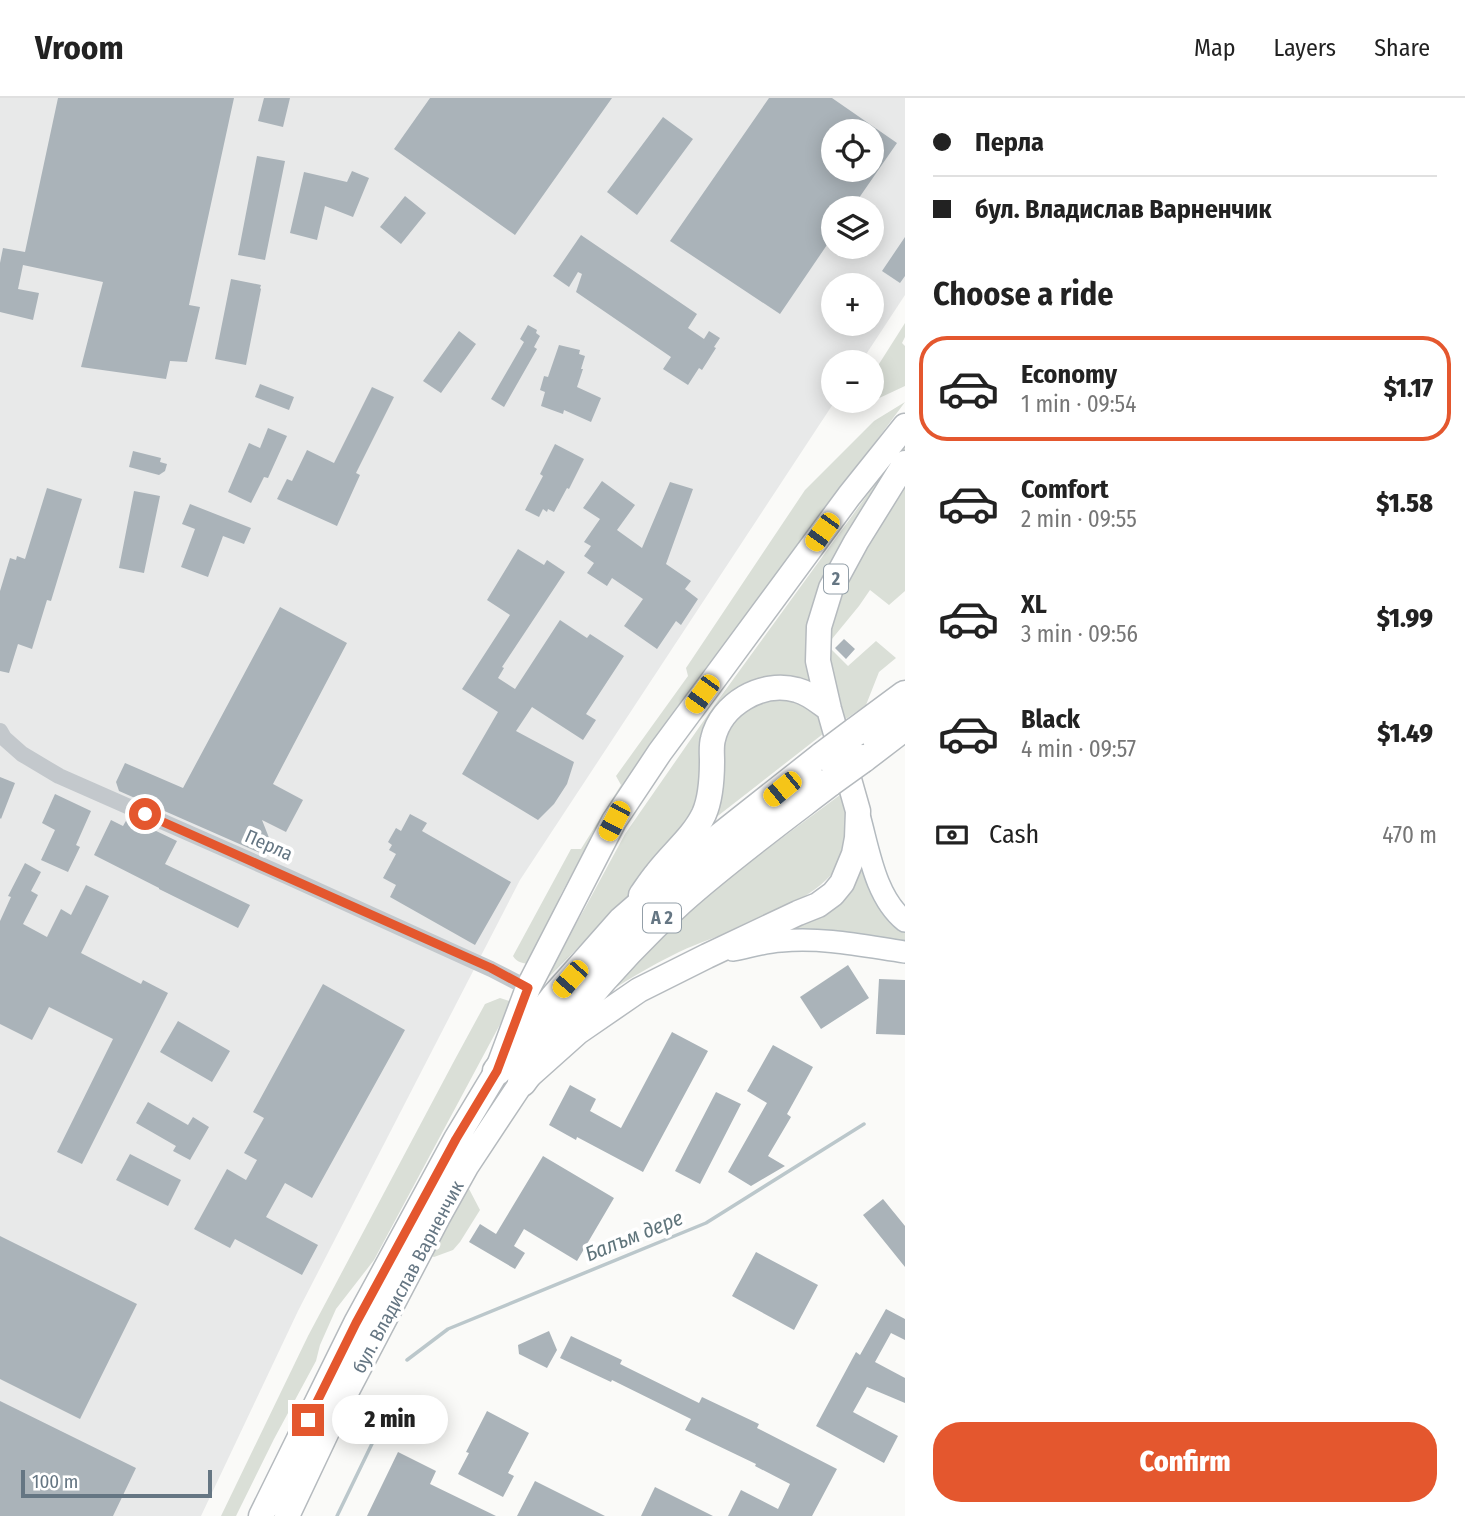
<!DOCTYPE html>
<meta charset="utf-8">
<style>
:root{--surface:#fff;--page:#f6f6f6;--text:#222;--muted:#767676;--line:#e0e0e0;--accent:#e4572e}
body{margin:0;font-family:"Fira Sans Condensed",sans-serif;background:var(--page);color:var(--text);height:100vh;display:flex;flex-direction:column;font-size:26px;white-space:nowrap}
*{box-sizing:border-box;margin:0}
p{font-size:23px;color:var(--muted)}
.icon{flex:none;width:38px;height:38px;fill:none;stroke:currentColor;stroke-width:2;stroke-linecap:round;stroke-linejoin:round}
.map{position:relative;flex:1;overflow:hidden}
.side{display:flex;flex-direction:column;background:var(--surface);width:560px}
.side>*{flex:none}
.top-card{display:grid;align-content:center;height:154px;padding:0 28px;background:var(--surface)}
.controls{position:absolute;left:821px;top:21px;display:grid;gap:14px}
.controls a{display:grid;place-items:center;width:63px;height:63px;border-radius:50%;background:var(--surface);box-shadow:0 4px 18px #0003;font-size:35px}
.scale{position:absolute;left:21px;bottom:18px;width:191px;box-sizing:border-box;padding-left:7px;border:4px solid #657683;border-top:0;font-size:19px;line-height:24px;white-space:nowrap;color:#657683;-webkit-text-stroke:5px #fff;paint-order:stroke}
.end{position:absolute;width:32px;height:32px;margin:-16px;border:9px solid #e4572e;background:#fff;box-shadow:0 0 0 4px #fff}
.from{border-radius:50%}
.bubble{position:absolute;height:49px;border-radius:24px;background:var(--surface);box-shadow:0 4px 18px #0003;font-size:23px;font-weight:800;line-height:49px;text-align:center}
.car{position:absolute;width:21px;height:42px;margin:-21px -10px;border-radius:9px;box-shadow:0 0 5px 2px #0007;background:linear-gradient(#f5c518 24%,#345 0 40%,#f5c518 0 76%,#345 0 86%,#f5c518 0)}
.top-card b{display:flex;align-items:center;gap:24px;height:66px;font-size:26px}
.top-card b+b{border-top:2px solid var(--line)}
.top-card i{width:18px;height:18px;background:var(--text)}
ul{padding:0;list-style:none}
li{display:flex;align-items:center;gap:21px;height:105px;margin:0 14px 10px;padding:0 14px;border:4px solid transparent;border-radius:28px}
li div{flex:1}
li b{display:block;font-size:26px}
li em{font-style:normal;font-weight:800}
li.active{border-color:var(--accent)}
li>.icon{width:63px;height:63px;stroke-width:1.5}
h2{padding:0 28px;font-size:32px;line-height:84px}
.pay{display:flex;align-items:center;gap:18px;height:77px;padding:0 28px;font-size:26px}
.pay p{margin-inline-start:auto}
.action{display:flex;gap:14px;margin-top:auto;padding:14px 28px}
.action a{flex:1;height:80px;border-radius:28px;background:var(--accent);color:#fff;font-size:28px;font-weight:800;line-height:80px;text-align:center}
header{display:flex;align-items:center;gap:42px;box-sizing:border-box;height:98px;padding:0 35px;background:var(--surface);border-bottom:2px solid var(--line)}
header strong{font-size:33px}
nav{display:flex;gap:38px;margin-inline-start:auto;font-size:24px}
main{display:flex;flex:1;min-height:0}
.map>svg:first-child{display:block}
</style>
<header>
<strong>Vroom</strong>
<nav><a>Map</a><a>Layers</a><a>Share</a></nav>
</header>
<main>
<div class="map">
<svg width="905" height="1418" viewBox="0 0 905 1418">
<rect width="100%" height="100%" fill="#fafaf8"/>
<path fill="#e8e9e9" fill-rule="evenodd" d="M0,0h905v197l-44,67h-28v39h2l-315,479 -222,431 -97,205h-201zM833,33h39v39h-39zM833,110h39v39h-39zM833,187h39v39h-39z"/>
<path fill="#dadfd7" d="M905,225v14l-3,6 3,3v40l-45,21 -7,-3 2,-3h17v-26z
M905,304l-207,280 -73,108 -51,80 -14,26 -3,18 -26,50c-7,0 -15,-2 -18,-8l58,-107h10l40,-64 -5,-9 72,-100 -2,-8 119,-178 69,-69z
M905,345v9l-80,133 -6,102 -93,16 -23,98 -73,94 -90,91 45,-78 40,-74 91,-131z
M905,378v115l-16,14 -19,-15 -11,16 -32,39 21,21 28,-25 20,17 -17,14 -13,33 -26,18 -15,-93 11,-42z
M781,601l40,9 7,22 -118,92 10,-87 29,-30z
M844,694c2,7 5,14 5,21 0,9 -2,29 -4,38 -14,52 -121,80 -166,101 -29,14 -57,31 -84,49l90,-91z
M865,753l40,78v16l-148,-7 65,-27z
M500,900l12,4 -138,258 -38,49 -16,36 -4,16 -42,78 -38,77h-15l87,-180 145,-273 32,-59z
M468,1089l12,23 -20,32 -7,8 -19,7 -5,-2z"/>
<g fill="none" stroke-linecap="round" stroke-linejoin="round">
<path stroke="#bbc7cb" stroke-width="3.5" d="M407,1262l41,-31 258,-106 158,-99
M337,1418l46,-95"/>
</g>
<path fill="#aab3b9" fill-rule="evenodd" d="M58,0h176l-45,207 11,2 -13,55 -17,-1 -4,18 -85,-12 22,-85 -80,-17 -5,24 21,4 -6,27 -33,-8v-49l3,-15 22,4z
M264,0h26l-7,29 -25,-6z
M430,0h182l-97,137 -121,-86z
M769,0h63l65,45 -45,65h-19v28l-53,78 -110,-73zM833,33h39v39h-39z
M663,19l30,22 -56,76 -30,-23z
M257,58l28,5 -20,99 -27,-5z
M352,73l17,7 -16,39 -28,-11 -8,34 -27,-7 14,-61 43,10z
M405,98l21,17 -25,31 -21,-17z
M581,137l116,79 -9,14 16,11 5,-8 11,7 -6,9 2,1 -14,22 -3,-2 -11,17 -25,-16 8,-12 -95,-65 6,-18 -4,-2 -9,15 -16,-11z
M905,139v39l-5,7 -18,-12z
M231,181l30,6 -1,3 1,1 -15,76 -31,-6z
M528,227l9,5 -1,3 4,3 -6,11 3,2 -33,58 -13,-8 33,-57 -4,-3z
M459,233l17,13 -35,49 -18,-12z
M559,247l21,5 -1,4 6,2 -4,13h2l-6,18 24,11 -10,24 -27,-12 -1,4 -22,-8 4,-14 -5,-2 4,-14 4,1z
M260,286l34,13 -5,13 -34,-13z
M372,289l22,10 -38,76 4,2 -23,51 -60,-27 10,-20 5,2 15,-31 27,13z
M268,330l19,8 -19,42 -4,-1 -13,26 -23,-11 21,-49 11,5z
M555,346l29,15 -15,30 -2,-1 -13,24 -6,-3 -1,3 -4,-3 -4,8 -14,-7 18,-34 -3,-2z
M133,353l28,7 -1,4 7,2 -2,7 -6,4 -30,-8z
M602,383l33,24 -18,25 25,18 28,-66 23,7 -27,75 25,17 -6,8 13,10 -17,26 -5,-4 -19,28 -33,-23 19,-27 -31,-21 -5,8 -20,-13 7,-10 -10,-7 7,-10 -7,-4 16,-23 -17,-11z
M47,390l35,11 -31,102 -4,-1 -15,49 -14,-5 -9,29 -9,-2v-80l10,-33 6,2 1,-4 8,3z
M134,393l26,5 -16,77 -25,-5z
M190,406l61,24 -7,16 -21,-8 -15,41 -27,-10 14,-38 -13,-5z
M518,451l26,16 3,-5 18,12 -63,95 2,1 -6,10 17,11 45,-69 27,18 3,-4 34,22 -38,58 10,6 -13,20 -51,-33 -16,24 58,31 -7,22 -13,20 -16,16 -76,-46 36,-62 -36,-23 48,-74 -23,-15z
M280,509l67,36 -74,141 30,16 -17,32 -24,-12 13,33 -8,3 -148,-65 -3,-9 9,-19 58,25z
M844,541l11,10 -9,10 -11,-11z
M0,679l15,6 -14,36 -1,-1z
M55,696l36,17 -15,34 4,2 -12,25 -27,-12 14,-30 -13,-7z
M410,716l17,9 -5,8 89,51 -36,63 -85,-48 6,-12 -13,-7 13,-24 -7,-4 3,-5 -4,-3 8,-14 5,3z
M127,721l24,12 1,-2 25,12 -12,23 85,41 -12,23 -79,-39v-1l-65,-33 17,-35 12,6z
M25,765l16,9 -10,19 7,4 -15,29 24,13 14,-28 10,6 15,-30 23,11 -28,57 60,31 2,-4 25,13 -86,171 -25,-12 56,-113 -64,-32 -17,33 -32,-16v-103l11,-24 -3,-1z
M848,867l21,33 -48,31 -21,-32z
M879,881l26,1v55l-29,-1z
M323,886l82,46 -93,168 -27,-15 -19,34 52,28 -16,30 -67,-36 -5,9 -36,-19 33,-60 19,11 11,-20 -13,-7 20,-35 -11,-6z
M178,923l52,30 -18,31 -52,-30z
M672,934l36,19 -65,121 -66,-35 -1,3 -27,-15 21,-40 26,14 -6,12 31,17z
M773,947l40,22 -26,47 4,3 -23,39 17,10 -34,20 -23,-14 39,-69 -20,-12z
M716,994l25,12 -41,80 -25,-13z
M148,1004l40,23 5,-8 16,10 -19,33 -17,-9 3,-5 -40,-23z
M130,1056l51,26 -13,26 -52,-26z
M543,1058l71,42 -37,63 -53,-32 -10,17 11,7 -10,16 -46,-27 11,-18 16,10z
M883,1101l22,27v41l-42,-52z
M0,1138l137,68 -57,115 -80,-40z
M756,1154l62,33 -24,45 -62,-34z
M886,1211l19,10v21l-14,-7 -16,29 30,16v25l-38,-16 -14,25 45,24 -14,27 -68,-37 40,-74 4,3z
M549,1233l8,19 -10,18 -28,-14 -1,-9z
M571,1238l51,24 -2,4 79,39 3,-6 57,27 -2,4 80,41 -25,47h-84l13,-26 37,19 12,-25 -35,-18 1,-2 -71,-34 6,-11 -79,-39 -1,2 -51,-24z
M0,1303l136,67 -23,48h-113z
M487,1313l42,22 -21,40 6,3 -11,21 -45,-23 11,-21 -3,-1z
M398,1354l38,19 -6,13 66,32h-129z
M535,1383l70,35h-88z
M655,1389l58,29h-72z"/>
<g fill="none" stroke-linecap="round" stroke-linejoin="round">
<defs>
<path id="secondary" d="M860,721c9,33 16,79 45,102
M733,852c16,-3 32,-8 48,-9 42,-4 83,5 124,11"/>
<path id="primary" d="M641,797c5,-7 10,-15 16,-22 15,-20 36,-36 47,-59 7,-16 8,-35 8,-53 0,-7 -1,-15 1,-22 8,-35 49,-59 84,-49 12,3 22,12 32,19
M261,1418l95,-193 100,-184 41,-68 31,-83 86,-167 46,-69 57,-77 132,-179 56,-70
M287,1418l52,-110 99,-189 29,-52 55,-83 56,-50 61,-42 68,-34 91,-43 20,-8 15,-11 9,-11 12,-29 3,-16 1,-27 -29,-102 -11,-48 1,-34 12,-39 25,-46 49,-79"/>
<path id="highway" d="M855,634l50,-37
M862,661l43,-33
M497,973l57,-73 68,-77 77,-67 124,-98
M522,984c46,-65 98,-127 158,-181 47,-42 99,-80 150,-119"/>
</defs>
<use href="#secondary" stroke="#b3babf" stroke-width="24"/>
<use href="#primary" stroke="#b5babe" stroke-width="27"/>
<use href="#highway" stroke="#b4b9bd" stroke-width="31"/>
<path stroke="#c3c8cc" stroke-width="16" d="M0,633l4,7 18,16 37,22 227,100 205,93 37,19"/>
<use href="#secondary" stroke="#fff" stroke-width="21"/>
<use href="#primary" stroke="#fff" stroke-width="24"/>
<use href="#highway" stroke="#fff" stroke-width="28"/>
<defs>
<path id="highway-bridge" d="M823,658l32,-24
M830,684l32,-23"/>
</defs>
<use href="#highway-bridge" stroke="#b4b9bd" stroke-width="31" stroke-linecap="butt"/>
<use href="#highway-bridge" stroke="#fff" stroke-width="28"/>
</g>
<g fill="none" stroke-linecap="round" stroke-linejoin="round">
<path stroke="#e4572e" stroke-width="9" d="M145,716l346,154 37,20 -31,83 -41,68 -100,184 -48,97"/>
</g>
<g text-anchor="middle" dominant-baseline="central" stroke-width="7" stroke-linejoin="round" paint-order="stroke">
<g fill="#fff" stroke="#939fa8" stroke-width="2">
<rect x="824" y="466.5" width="24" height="29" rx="5"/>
<rect x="643" y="805.5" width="38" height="29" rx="5"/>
</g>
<g font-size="18" font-weight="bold" fill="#657683">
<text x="836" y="481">2</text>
<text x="662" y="820">A 2</text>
</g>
<g font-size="19" fill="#657683" stroke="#fff">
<text transform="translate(269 747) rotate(24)">Перла</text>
<text transform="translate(408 1179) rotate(-62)">бул. Владислав Варненчик</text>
</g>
<g font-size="21" font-style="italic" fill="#60757c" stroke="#fff">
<text transform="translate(634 1138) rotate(-22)">Балъм дере</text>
</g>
</g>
</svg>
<div class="controls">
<a><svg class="icon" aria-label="locate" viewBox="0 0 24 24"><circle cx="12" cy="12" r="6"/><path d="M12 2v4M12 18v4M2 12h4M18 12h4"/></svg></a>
<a><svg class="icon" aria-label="layers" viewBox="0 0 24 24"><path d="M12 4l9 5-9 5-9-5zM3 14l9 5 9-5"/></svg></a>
<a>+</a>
<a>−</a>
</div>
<div class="scale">100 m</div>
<i class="end from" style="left:145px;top:716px"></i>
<i class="end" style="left:308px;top:1322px"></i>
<div class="bubble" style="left:332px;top:1297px;width:116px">2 min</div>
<i class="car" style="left:822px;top:434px;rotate:216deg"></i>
<i class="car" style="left:702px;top:596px;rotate:216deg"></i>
<i class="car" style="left:782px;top:691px;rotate:231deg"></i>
<i class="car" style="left:614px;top:723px;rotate:208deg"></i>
<i class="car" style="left:570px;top:881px;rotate:221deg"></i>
</div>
<section class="side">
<div class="top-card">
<b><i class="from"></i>Перла</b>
<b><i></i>бул. Владислав Варненчик</b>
</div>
<h2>Choose a ride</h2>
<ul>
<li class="active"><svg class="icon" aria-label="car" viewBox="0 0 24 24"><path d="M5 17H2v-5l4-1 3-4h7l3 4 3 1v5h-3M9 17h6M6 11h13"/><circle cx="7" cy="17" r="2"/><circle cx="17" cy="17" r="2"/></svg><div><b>Economy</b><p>1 min · 09:54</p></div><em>$1.17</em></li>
<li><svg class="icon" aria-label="car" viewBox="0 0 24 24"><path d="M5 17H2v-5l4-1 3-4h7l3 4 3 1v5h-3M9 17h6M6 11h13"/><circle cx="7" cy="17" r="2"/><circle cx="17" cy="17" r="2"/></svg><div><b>Comfort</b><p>2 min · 09:55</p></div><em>$1.58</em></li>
<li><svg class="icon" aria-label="car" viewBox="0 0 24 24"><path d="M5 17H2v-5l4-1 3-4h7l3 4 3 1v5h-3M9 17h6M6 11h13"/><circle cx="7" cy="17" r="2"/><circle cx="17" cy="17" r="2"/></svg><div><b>XL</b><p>3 min · 09:56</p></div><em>$1.99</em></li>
<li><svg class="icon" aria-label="car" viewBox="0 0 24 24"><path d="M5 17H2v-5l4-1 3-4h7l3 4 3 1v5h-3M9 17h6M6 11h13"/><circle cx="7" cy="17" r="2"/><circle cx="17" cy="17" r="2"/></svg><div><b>Black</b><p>4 min · 09:57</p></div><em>$1.49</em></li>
</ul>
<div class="pay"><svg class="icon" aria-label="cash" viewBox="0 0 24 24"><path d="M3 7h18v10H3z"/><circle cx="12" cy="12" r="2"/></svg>Cash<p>470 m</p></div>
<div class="action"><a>Confirm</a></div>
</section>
</main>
